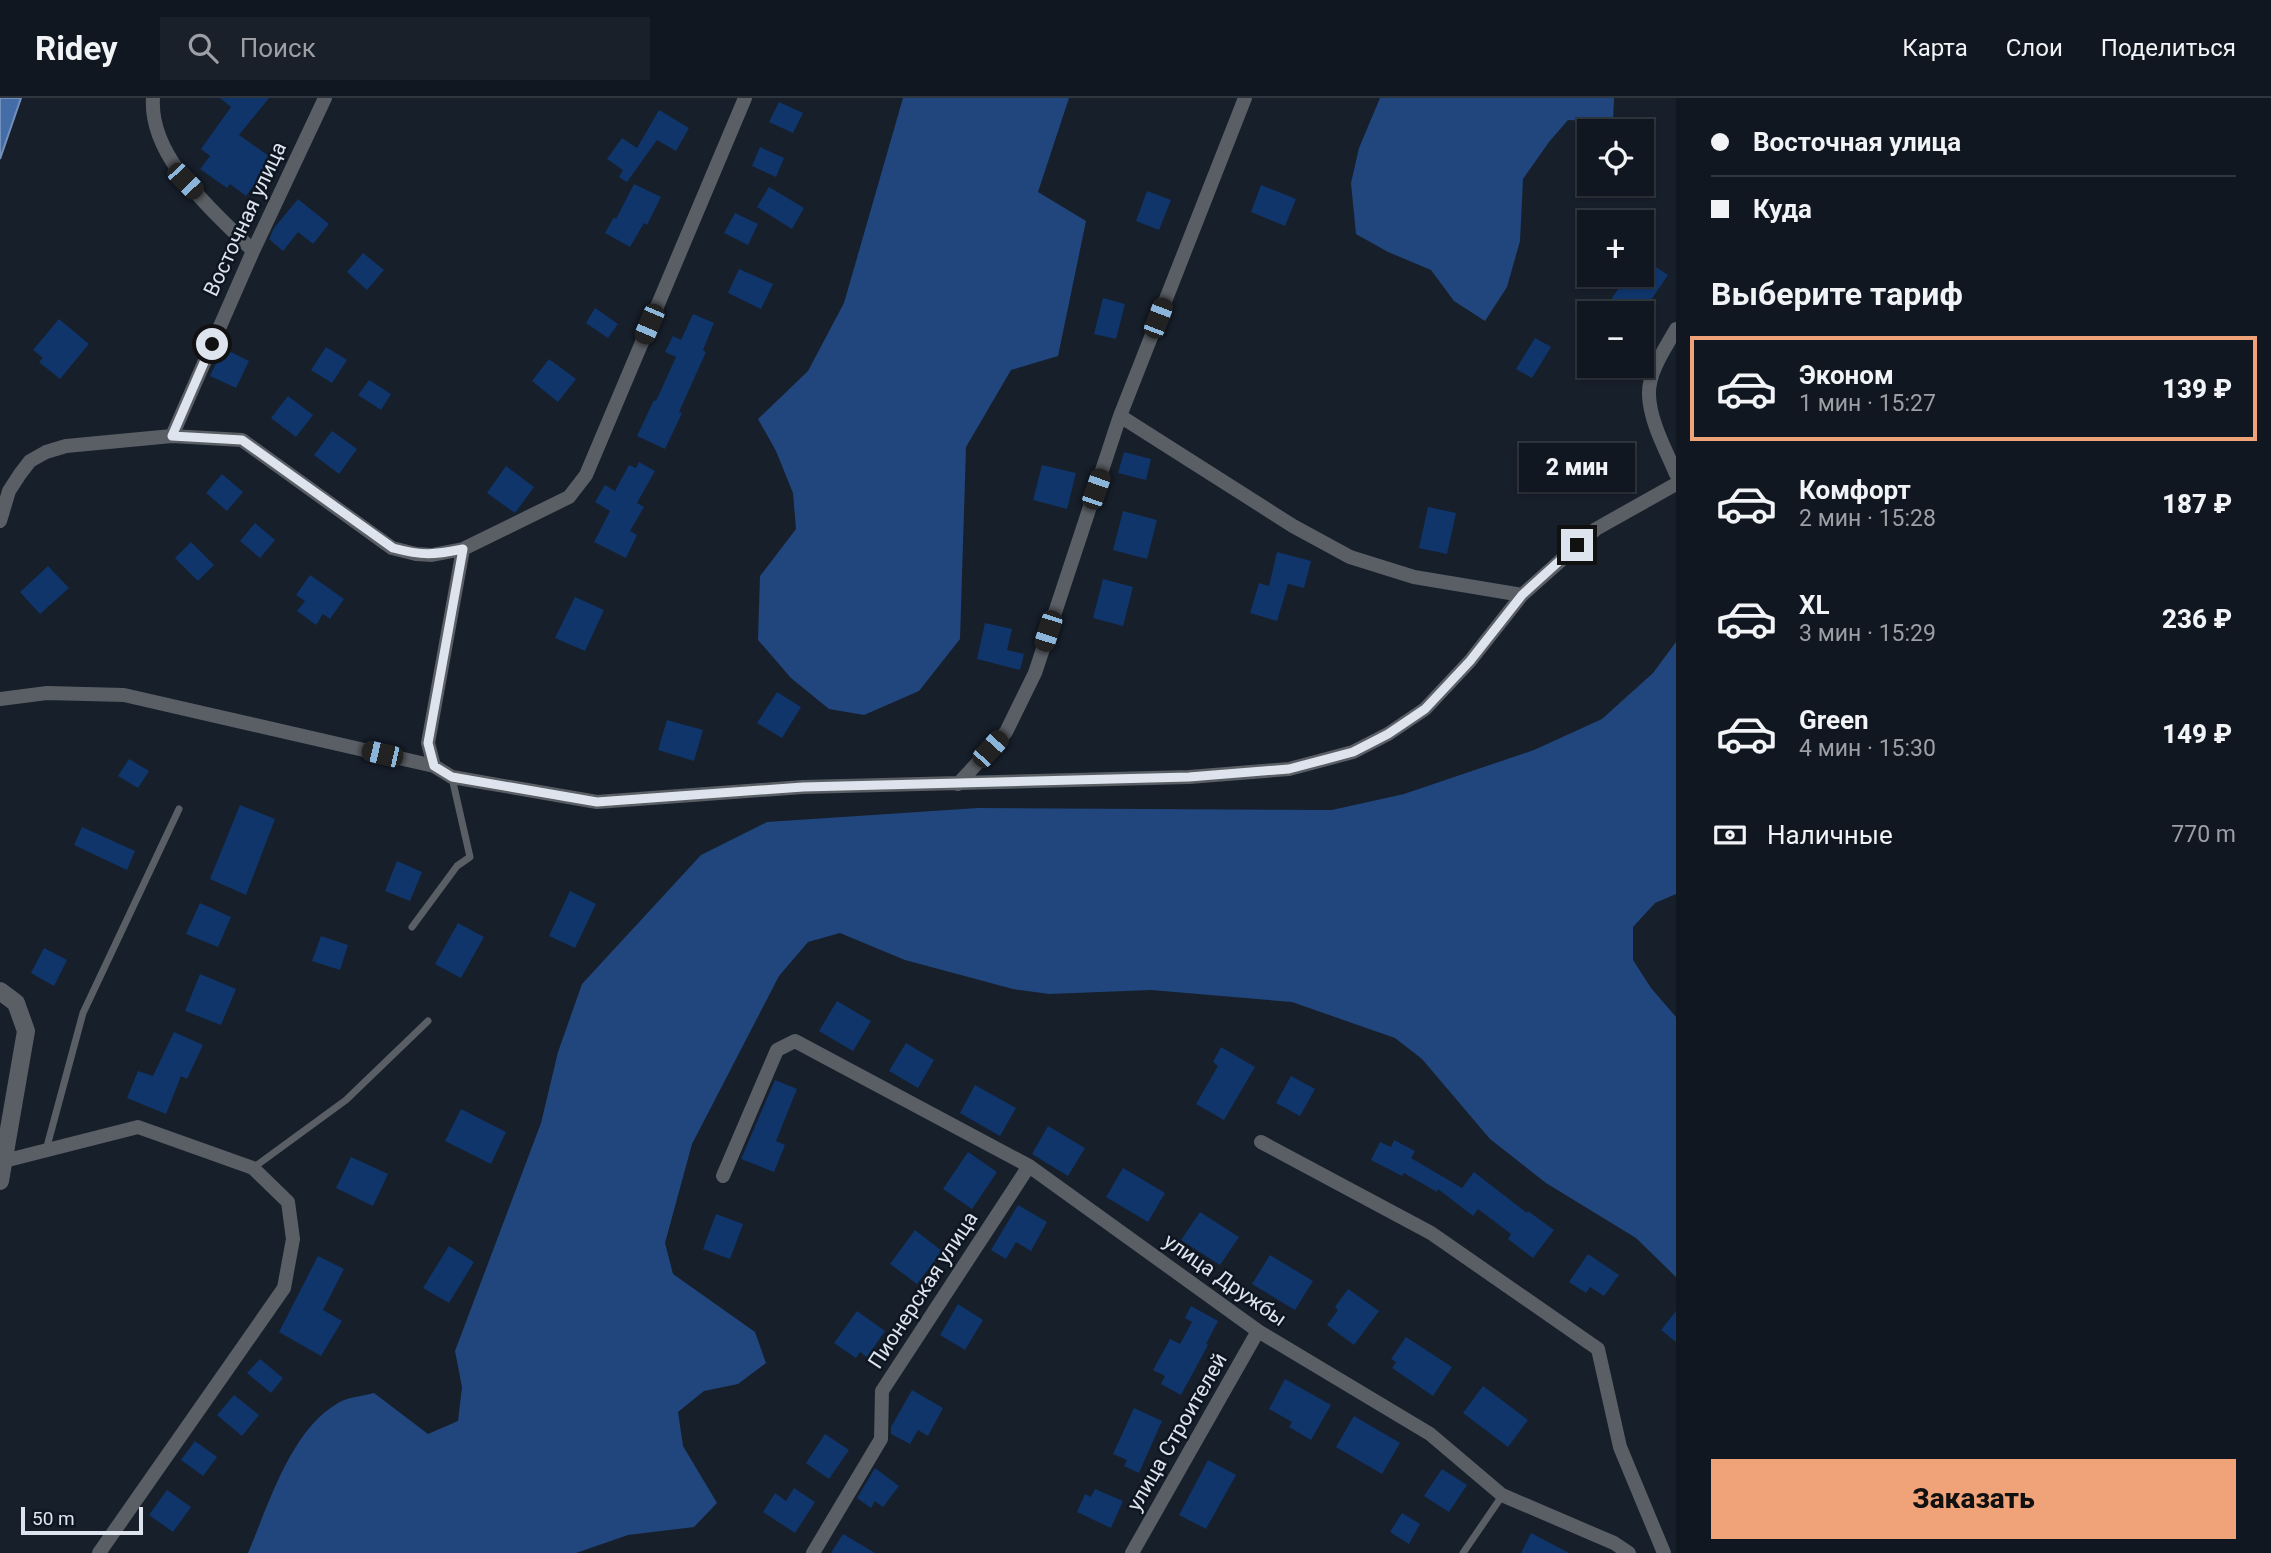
<!DOCTYPE html>
<html lang="ru">
<meta charset="utf-8">
<style>
:root{--surface:#111720;--page:#1a2029;--text:#f1f3f6;--muted:#9c9fa5;--line:#30363e;--accent:#f0a279}
body{margin:0;font-family:Roboto,sans-serif;background:var(--page);color:var(--text);height:100vh;display:flex;flex-direction:column;font-size:26px;white-space:nowrap}
*{box-sizing:border-box;margin:0}
p{font-size:23px;color:var(--muted)}
.icon{flex:none;width:38px;height:38px;fill:none;stroke:currentColor;stroke-width:2;stroke-linecap:round;stroke-linejoin:round}
.map{position:relative;flex:1;overflow:hidden}
.panel{display:flex;flex-direction:column;background:var(--surface);width:595px}
.panel>*{flex:none}
.banner{display:grid;align-content:center;height:154px;padding:0 35px;background:var(--surface)}
.tools{position:absolute;left:1577px;top:21px;display:grid;gap:14px}
.tools a{display:grid;place-items:center;width:77px;height:77px;border-radius:0px;background:var(--surface);box-shadow:0 2px 5px #0004,0 0 0 2px var(--line);font-size:35px}
.scale{position:absolute;left:21px;bottom:18px;width:122px;box-sizing:border-box;padding-left:7px;border:4px solid #dee4ed;border-top:0;font-size:19px;line-height:24px;white-space:nowrap;color:#dee4ed;-webkit-text-stroke:5px #0e1621;paint-order:stroke}
.end{position:absolute;width:32px;height:32px;margin:-16px;border:9px solid #dee4ed;background:#111;box-shadow:0 0 0 4px #111}
.from{border-radius:50%}
.bubble{position:absolute;height:49px;border-radius:0px;background:var(--surface);box-shadow:0 2px 5px #0004,0 0 0 2px var(--line);font-size:23px;font-weight:800;line-height:49px;text-align:center}
.car{position:absolute;width:21px;height:42px;margin:-21px -10px;border-radius:9px;box-shadow:0 0 5px 2px #0007;background:linear-gradient(#222 24%,#8ab4d8 0 40%,#222 0 76%,#8ab4d8 0 86%,#222 0)}
.banner b{display:flex;align-items:center;gap:24px;height:66px;font-size:26px}
.banner b+b{border-top:2px solid var(--line)}
.banner i{width:18px;height:18px;background:var(--text)}
ul{padding:0;list-style:none}
li{display:flex;align-items:center;gap:21px;height:105px;margin:0 14px 10px;padding:0 21px;border:4px solid transparent;border-radius:0px}
li div{flex:1}
li b{display:block;font-size:26px}
li em{font-style:normal;font-weight:800}
li.on{border-color:var(--accent)}
li>.icon{width:63px;height:63px;stroke-width:1.5}
h2{padding:0 35px;font-size:32px;line-height:84px}
.pay{display:flex;align-items:center;gap:18px;height:77px;padding:0 35px;font-size:26px}
.pay p{margin-inline-start:auto}
.button{display:flex;gap:14px;margin-top:auto;padding:14px 35px}
.button a{flex:1;height:80px;border-radius:0px;background:var(--accent);color:#111;font-size:28px;font-weight:800;line-height:80px;text-align:center}
header{display:flex;align-items:center;gap:42px;box-sizing:border-box;height:98px;padding:0 35px;background:var(--surface);border-bottom:2px solid var(--line)}
header strong{font-size:33px}
nav{display:flex;gap:38px;margin-inline-start:auto;font-size:24px}
.search{width:490px;height:63px;background:var(--page);display:flex;align-items:center;gap:18px;box-sizing:border-box;padding:0 24px;border-radius:0px;color:var(--muted);font-size:26px}
main{display:flex;flex:1;min-height:0}
.map>svg:first-child{display:block}
</style>
<header>
<strong>Ridey</strong>
<div class="search"><svg class="icon" aria-label="search" viewBox="0 0 24 24"><circle cx="10" cy="10" r="6"/><path d="M15 15l6 6"/></svg>Поиск</div>
<nav><a>Карта</a><a>Слои</a><a>Поделиться</a></nav>
</header>
<main>
<div class="map">
<svg width="1676" height="1455" viewBox="0 0 1676 1455">
<rect width="100%" height="100%" fill="#171f2b"/>
<path fill="#20467d" d="M903,0h166l-31,94 48,29 -28,135 -47,14 -45,77 -6,192 -41,52 -55,24 -35,-6 -38,-31 -33,-38 2,-64 36,-47 -3,-36 -17,-42 -18,-32 50,-48 36,-68z
M1380,0h234l-1,24 -45,-2 -19,22 -26,37 -3,62 -13,46 -22,34 -31,-20 -23,-31 -43,-18 -32,-18 -5,-51 8,-35z
M1676,544v252l-21,9 -22,24v33l18,28 25,29v260l-40,-39 -90,-55 -56,-44 -68,-80 -27,-21 -103,-36 -141,-12 -102,4 -36,-5 -108,-29 -65,-27 -32,9 -29,34 -87,168 -27,99 8,31 82,58 11,31 -28,21 -34,7 -26,21 5,34 34,57 -23,24 -66,8 -52,18h-328c21,-49 42,-122 90,-150 10,-6 25,-7 36,-10l54,41 30,-13 4,-34 -7,-36 86,-228 17,-71 24,-68 119,-129 66,-33 211,-14 354,2 72,-16 130,-44 68,-31 51,-46z"/>
<path fill="#446ca7" stroke="#7290bc" stroke-width="2" d="M0,0h21l-21,61z"/>
<path fill="#0f356b" d="M220,0h49l-30,37 34,24 -27,37 -16,-12 -3,4 -27,-19 10,-13 -9,-7 30,-42z
M779,4l24,11 -10,20 -24,-11z
M659,12l30,18 -13,23 -19,-11 -30,42 -8,-5 4,-7 -16,-11 15,-21 15,10z
M760,49l24,11 -8,19 -24,-11z
M634,86l27,13 -14,28 -3,-2 -14,24 -25,-14 9,-16 2,2z
M1261,87l35,14 -11,27 -34,-14z
M769,89l35,21 -12,21 -35,-22z
M1147,93l24,9 -12,30 -23,-9z
M298,101l31,25 -16,20 -15,-12 -15,19 -14,-12 5,-11z
M735,115l23,11 -10,21 -24,-12z
M363,155l21,17 -17,20 -20,-18z
M1653,167l15,10 -26,38h-15l-17,-12 18,-26 13,8z
M739,171l34,15 -12,25 -33,-16z
M1103,200l22,6 -9,35 -22,-5z
M595,210l23,16 -10,14 -22,-15z
M693,216l21,9 -11,27 3,2 -27,60 3,1 -17,36 -28,-13 17,-36 2,1 20,-44 -11,-5 8,-16 8,4z
M59,221l30,25 -29,35 -21,-17 4,-4 -10,-8z
M1535,240l16,9 -19,31 -16,-9z
M326,249l21,13 -15,23 -21,-13z
M223,250l26,13 -13,27 -26,-12z
M549,261l27,20 -18,23 -26,-21z
M369,282l22,14 -10,16 -23,-15z
M288,298l25,19 -17,22 -25,-19z
M332,333l25,18 -18,25 -25,-19z
M1124,354l27,7 -5,21 -28,-7z
M639,364l16,9 -18,32 7,4 -14,24 7,4 -11,23 -32,-16 16,-31 -15,-9 10,-17 10,6 14,-26 7,3z
M1042,367l34,8 -9,36 -34,-9z
M506,368l28,21 -19,26 -28,-20z
M222,376l21,18 -16,19 -21,-18z
M1428,409l28,6 -9,41 -28,-6z
M1123,413l34,9 -10,39 -34,-9z
M255,425l20,17 -15,18 -20,-17z
M191,444l23,23 -16,16 -23,-23z
M1277,454l34,9 -7,27 -16,-4 -11,37 -27,-8 9,-30 10,3z
M48,468l21,22 -29,26 -20,-22z
M310,477l34,24 -14,20 -7,-5 -7,11 -19,-14 8,-10 -9,-6z
M1103,481l30,8 -10,39 -30,-8z
M575,499l29,13 -19,41 -30,-13z
M985,525l27,6 -5,21 17,4 -4,16 -43,-11z
M777,594l24,15 -19,31 -25,-15z
M667,622l36,10 -9,31 -36,-11z
M129,661l20,12 -11,17 -20,-12z
M240,707l35,14 -29,76 -36,-16z
M82,729l53,24 -8,19 -53,-25z
M397,763l25,11 -12,29 -25,-10z
M570,793l26,13 -21,44 -26,-12z
M200,805l31,14 -13,30 -32,-13z
M458,825l26,14 -23,41 -26,-14z
M321,838l27,9 -8,25 -28,-9z
M44,850l23,12 -13,26 -23,-13z
M200,876l36,15 -15,36 -36,-14z
M837,903l34,20 -18,30 -34,-20z
M174,934l29,13 -16,34 -6,-3 -15,38 -39,-16 11,-27 15,5z
M906,945l28,17 -16,28 -29,-17z
M1221,949l34,20 -31,53 -28,-16 22,-38 -5,-4z
M1291,978l24,13 -15,27 -24,-13z
M775,982l22,9 -21,52 9,4 -11,27 -33,-13z
M975,987l41,23 -16,28 -40,-23z
M461,1011l45,23 -15,32 -46,-23z
M1048,1028l37,22 -17,28 -36,-22z
M1394,1042l21,11 -4,7 51,30 12,-16 53,41 1,-2 26,19 -21,28 -25,-19 3,-5 -33,-25 -5,7 -35,-27 -1,3 -33,-19 -2,3 -31,-16 9,-18 11,5z
M968,1054l29,20 -25,37 -29,-20z
M351,1059l37,17 -15,32 -37,-18z
M1123,1070l42,25 -17,29 -42,-25z
M1018,1107l29,17 -16,29 -15,-9 -10,17 -15,-9z
M1200,1114l39,25 -19,28 -39,-25z
M716,1116l27,10 -13,35 -27,-10z
M915,1132l27,21 -25,33 -27,-20z
M449,1148l25,16 -25,41 -26,-15z
M1588,1156l31,21 -15,21 -14,-9 -4,6 -17,-11z
M1270,1157l43,26 -18,29 -43,-26z
M318,1158l26,13 -21,41 19,11 -21,35 -42,-24z
M1348,1191l31,22 -25,34 -27,-20 11,-15 -3,-3z
M958,1206l25,16 -18,30 -25,-15z
M1191,1208l27,15 -12,23 2,1 -27,50 -20,-11 4,-8 -12,-6 17,-31 10,5 12,-22 -7,-4z
M857,1213l28,20 -18,26 -7,-5 -4,6 -22,-15z
M1676,1213v31l-15,-12z
M1406,1239l46,30 -19,29 -41,-28 4,-6 -5,-3z
M260,1261l23,19 -12,15 -24,-20z
M1285,1281l46,26 -20,35 -22,-13 3,-5 -23,-13z
M1483,1288l45,34 -20,27 -45,-34z
M912,1292l31,18 -15,28 -10,-6 -8,14 -19,-10v-7z
M234,1297l25,20 -17,21 -25,-21z
M1134,1310l28,13 -23,52 -15,-7 3,-6 -14,-6z
M1354,1318l46,27 -18,31 -46,-27z
M825,1336l24,16 -20,29 -23,-16z
M195,1343l22,16 -14,19 -22,-16z
M1208,1362l28,15 -30,54 -27,-14z
M875,1370l24,18 -16,21 -8,-6 -4,7 -14,-10z
M1442,1371l25,16 -18,27 -25,-16z
M794,1390l21,14 -20,31 -32,-21 12,-19 11,8z
M1095,1391l28,12 -12,27 -34,-16 8,-18 6,3z
M167,1392l24,17 -18,25 -24,-17z
M1402,1415l18,11 -11,20 -19,-12z
M1531,1435l38,20h-48z
M843,1436l32,19h-44z"/>
<g fill="none" stroke-linecap="round" stroke-linejoin="round">
<path stroke="#5a5f65" stroke-width="7" d="M412,829l45,-61 13,-9 -18,-79
M46,1052l37,-137 96,-204
M253,1070l93,-68 82,-79
M1463,1455l39,-57"/>
<path stroke="#5a5f65" stroke-width="14" d="M153,0c-4,60 61,113 100,153
M1676,231c-11,20 -28,43 -27,66 1,27 17,55 27,79
M1120,318l173,110 57,31 64,20 108,18
M172,338l81,-185 72,-153
M0,423l9,-30 11,-17 10,-13 16,-9 20,-6 106,-10 70,4 150,108 24,6 16,1 31,-6 106,-52 17,-22 159,-377
M463,451l-35,194 6,23 18,11 145,25 206,-15 386,-10 100,-8 64,-17 35,-18 37,-25 45,-48 52,-66 74,-66 80,-45
M0,601l47,-6 77,2 310,71
M958,686l48,-52 29,-59 85,-257 125,-318
M1261,1044l170,91 167,116 22,98 44,106
M4,1063l134,-34 115,41 35,34 5,37 -9,49 -185,265
M723,1078l54,-126 18,-9 234,125 229,165 172,103 72,61 112,48 15,10
M813,1455l68,-114 1,-48 147,-225
M1132,1455l126,-222"/>
<path stroke="#5a5f65" stroke-width="18" d="M0,893l16,12 10,28 -26,150"/>
</g>
<g fill="none" stroke-linecap="round" stroke-linejoin="round">
<path stroke="#dee4ed" stroke-width="9" d="M212,246l-40,92 70,4 151,108c30,8 40,7 70,1l-35,194 6,23 18,11 145,25 206,-15 386,-10 100,-8 64,-17 35,-18 37,-25 45,-48 52,-66 55,-50"/>
</g>
<g text-anchor="middle" dominant-baseline="central" stroke-width="5" stroke-linejoin="round" paint-order="stroke">
<g font-size="21" fill="#dee4ed" stroke="#0e1621">
<text transform="translate(245 121) rotate(-65)">Восточная улица</text>
<text transform="translate(1225 1182) rotate(35)">улица Дружбы</text>
<text transform="translate(923 1192) rotate(-57)">Пионерская улица</text>
<text transform="translate(1177 1334) rotate(-60)">улица Строителей</text>
</g>
</g>
</svg>
<div class="tools">
<a><svg class="icon" aria-label="locate" viewBox="0 0 24 24"><circle cx="12" cy="12" r="6"/><path d="M12 2v4M12 18v4M2 12h4M18 12h4"/></svg></a>
<a>+</a>
<a>−</a>
</div>
<div class="scale">50 m</div>
<i class="end from" style="left:212px;top:246px"></i>
<i class="end" style="left:1577px;top:447px"></i>
<div class="bubble" style="left:1519px;top:345px;width:116px">2 мин</div>
<i class="car" style="left:185px;top:83px;rotate:136deg"></i>
<i class="car" style="left:1158px;top:220px;rotate:21deg"></i>
<i class="car" style="left:649px;top:226px;rotate:203deg"></i>
<i class="car" style="left:1096px;top:391px;rotate:19deg"></i>
<i class="car" style="left:1048px;top:533px;rotate:198deg"></i>
<i class="car" style="left:990px;top:651px;rotate:42deg"></i>
<i class="car" style="left:382px;top:656px;rotate:283deg"></i>
</div>
<section class="panel">
<div class="banner">
<b><i class="from"></i>Восточная улица</b>
<b><i></i>Куда</b>
</div>
<h2>Выберите тариф</h2>
<ul>
<li class="on"><svg class="icon" aria-label="car" viewBox="0 0 24 24"><path d="M5 17H2v-5l4-1 3-4h7l3 4 3 1v5h-3M9 17h6M6 11h13"/><circle cx="7" cy="17" r="2"/><circle cx="17" cy="17" r="2"/></svg><div><b>Эконом</b><p>1 мин · 15:27</p></div><em>139 ₽</em></li>
<li><svg class="icon" aria-label="car" viewBox="0 0 24 24"><path d="M5 17H2v-5l4-1 3-4h7l3 4 3 1v5h-3M9 17h6M6 11h13"/><circle cx="7" cy="17" r="2"/><circle cx="17" cy="17" r="2"/></svg><div><b>Комфорт</b><p>2 мин · 15:28</p></div><em>187 ₽</em></li>
<li><svg class="icon" aria-label="car" viewBox="0 0 24 24"><path d="M5 17H2v-5l4-1 3-4h7l3 4 3 1v5h-3M9 17h6M6 11h13"/><circle cx="7" cy="17" r="2"/><circle cx="17" cy="17" r="2"/></svg><div><b>XL</b><p>3 мин · 15:29</p></div><em>236 ₽</em></li>
<li><svg class="icon" aria-label="car" viewBox="0 0 24 24"><path d="M5 17H2v-5l4-1 3-4h7l3 4 3 1v5h-3M9 17h6M6 11h13"/><circle cx="7" cy="17" r="2"/><circle cx="17" cy="17" r="2"/></svg><div><b>Green</b><p>4 мин · 15:30</p></div><em>149 ₽</em></li>
</ul>
<div class="pay"><svg class="icon" aria-label="cash" viewBox="0 0 24 24"><path d="M3 7h18v10H3z"/><circle cx="12" cy="12" r="2"/></svg>Наличные<p>770 m</p></div>
<div class="button"><a>Заказать</a></div>
</section>
</main>
